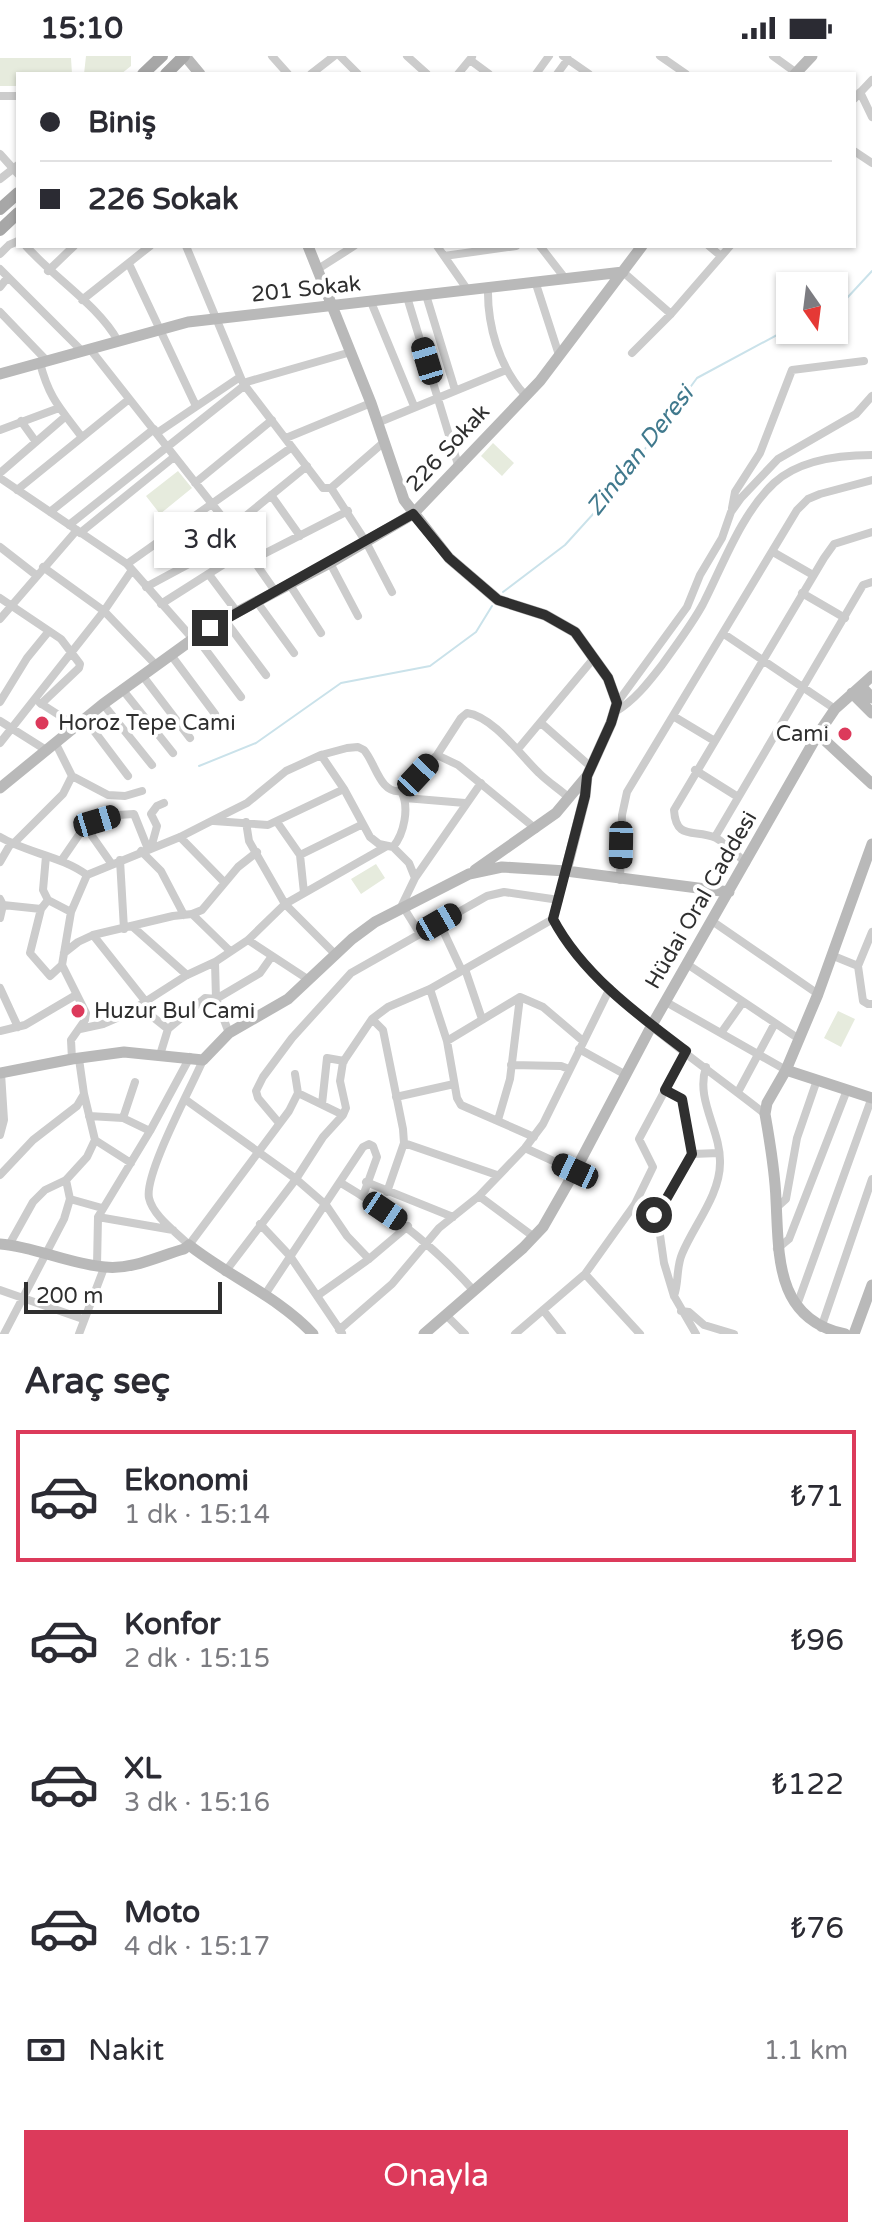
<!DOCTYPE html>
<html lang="tr">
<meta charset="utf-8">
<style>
:root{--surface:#fff;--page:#f7f7f7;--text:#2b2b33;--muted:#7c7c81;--line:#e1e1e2;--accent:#dc3a5b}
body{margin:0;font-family:"Varela Round",sans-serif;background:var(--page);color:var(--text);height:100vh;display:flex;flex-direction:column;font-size:30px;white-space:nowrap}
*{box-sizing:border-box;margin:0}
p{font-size:26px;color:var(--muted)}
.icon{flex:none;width:44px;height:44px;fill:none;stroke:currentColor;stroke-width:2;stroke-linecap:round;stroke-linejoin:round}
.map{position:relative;height:1278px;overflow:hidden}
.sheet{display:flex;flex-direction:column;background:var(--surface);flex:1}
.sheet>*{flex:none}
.hud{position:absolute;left:16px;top:16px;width:840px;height:176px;border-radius:0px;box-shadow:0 2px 6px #0004;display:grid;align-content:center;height:176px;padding:0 24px;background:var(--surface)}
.needle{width:52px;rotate:166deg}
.tools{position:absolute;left:776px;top:216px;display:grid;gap:16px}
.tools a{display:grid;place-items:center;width:72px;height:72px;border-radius:0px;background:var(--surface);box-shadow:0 2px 6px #0004;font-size:40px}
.scale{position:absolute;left:24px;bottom:20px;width:198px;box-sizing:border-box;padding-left:8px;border:4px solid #2f2f2f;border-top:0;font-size:22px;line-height:28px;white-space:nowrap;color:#2f2f2f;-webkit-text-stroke:6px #fff;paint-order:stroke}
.end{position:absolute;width:36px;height:36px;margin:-18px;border:10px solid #2f2f2f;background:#fff;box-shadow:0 0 0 4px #fff}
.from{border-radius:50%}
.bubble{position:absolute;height:56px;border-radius:0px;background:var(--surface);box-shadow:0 2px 6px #0004;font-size:26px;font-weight:600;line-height:56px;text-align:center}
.car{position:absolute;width:24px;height:48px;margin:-24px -12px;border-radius:10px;box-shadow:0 0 6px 2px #0007;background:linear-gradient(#222 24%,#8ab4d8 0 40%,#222 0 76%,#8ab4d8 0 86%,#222 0)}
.hud b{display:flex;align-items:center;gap:28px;height:76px;font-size:30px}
.hud b+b{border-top:2px solid var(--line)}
.hud i{width:20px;height:20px;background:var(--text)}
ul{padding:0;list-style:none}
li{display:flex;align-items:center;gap:24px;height:132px;margin:0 16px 12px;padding:0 8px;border:4px solid transparent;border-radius:0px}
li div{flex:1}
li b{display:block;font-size:30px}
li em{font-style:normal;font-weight:600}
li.current{border-color:var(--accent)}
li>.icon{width:72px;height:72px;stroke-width:1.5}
h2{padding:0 24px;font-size:36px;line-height:96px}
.pay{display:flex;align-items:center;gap:20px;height:88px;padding:0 24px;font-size:30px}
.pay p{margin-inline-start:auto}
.button{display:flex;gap:16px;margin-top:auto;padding:16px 24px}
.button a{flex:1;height:92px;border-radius:0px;background:var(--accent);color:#fff;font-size:32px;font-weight:600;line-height:92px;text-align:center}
.status{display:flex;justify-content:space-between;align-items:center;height:56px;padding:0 40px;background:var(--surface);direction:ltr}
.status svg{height:22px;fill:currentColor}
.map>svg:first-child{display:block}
</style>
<div class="status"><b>15:10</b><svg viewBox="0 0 49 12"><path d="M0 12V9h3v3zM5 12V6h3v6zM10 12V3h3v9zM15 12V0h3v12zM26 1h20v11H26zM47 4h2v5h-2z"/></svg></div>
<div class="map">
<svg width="872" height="1278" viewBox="0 0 872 1278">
<rect width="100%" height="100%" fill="#fff"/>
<path fill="#e6ebdd" d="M86,0h45v10l-10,8h-37z
M0,2h71l1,16h-54v12h-18z
M493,387l21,20 -12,13 -21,-20z
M178,415l14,17 -32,26 -14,-18z
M376,808l9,14 -24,16 -10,-15z
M838,955l17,8 -14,28 -17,-9z"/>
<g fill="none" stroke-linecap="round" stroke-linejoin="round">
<path stroke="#cae2ea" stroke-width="2" d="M834,248l13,-6 25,-27
M503,536l62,-47 49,-54 83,-113 93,-50
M199,710l57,-23 85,-60 89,-17 46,-34 16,-26"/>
<path stroke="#ccc" stroke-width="8" d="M272,0l16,18
M340,0l18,18
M407,0l20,18
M563,0l26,18
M660,0l26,18
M773,0l25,18
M470,4l19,14
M311,18l23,-18
M458,18l14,-17
M536,18l13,-18
M557,18l11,-15
M860,36l12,25
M0,40h18
M854,43l18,-19
M854,95l18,12
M0,98l18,20
M0,123l18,-14
M26,190c28,32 72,59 92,95
M186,190l57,137 80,105h8l53,-46
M437,190l30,43
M540,190l24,31
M709,190l12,10
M0,198l9,-9 9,-4
M444,200l72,-10
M129,208l67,142
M0,213l82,82
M318,213l36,-23
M48,215l26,-25
M623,216l48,42 59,-68
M535,225l24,74
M0,231l8,-10
M488,231c-1,38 11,80 37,108
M426,239l29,95
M407,241l52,171
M82,244l68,-54
M371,246l43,104
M0,256l47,49
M90,293l141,179 44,63
M632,297l39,-39
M40,307c9,35 20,45 41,73
M243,327l108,-31
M21,365l15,21
M377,367l129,-53
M0,374l59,-22
M157,377l83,-56
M286,382l85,-35
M0,417l66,-57
M0,422l127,86 66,75
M195,427l77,-63
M331,432l35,54 26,50
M17,434l111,-90
M271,439l29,41
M732,452l3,-16 25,-39 32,-83 72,-9
M50,456l104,-83
M69,469l176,-140
M231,472l76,-62
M80,477l94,-76
M0,491l36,28
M773,496l40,23
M254,503l94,-48
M330,507l28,53
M127,508l165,-117
M43,511l61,44 51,53
M210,520l27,36
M290,529l31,48
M146,531l54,-29 34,-26
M802,537l43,25
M0,542l61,41 19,25 -1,4 -38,36
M257,546l37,51
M161,548l85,-54
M0,563l77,-89
M224,563l42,56
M724,578l111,75
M196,581l45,60
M171,599l44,59
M142,619l48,63
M122,633l51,64
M0,646l27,-44 22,-27
M40,647l36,23
M617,647l70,-96 13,-32 22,-37 9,-26 10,-14 37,-39 78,-45 16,-18
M103,648l49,61
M615,656c19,-11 33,-29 47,-47 14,-20 29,-39 41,-61 20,-39 38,-90 71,-121 25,-23 65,-28 98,-28
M673,660l40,24
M85,663l43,57
M0,665l46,29
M541,667l50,44
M55,686l17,34 36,19 17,1 17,-5
M0,687l104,-132 28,-41
M518,693l76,-91
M321,699l23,34 26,48 9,7 14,3 16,16 6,15 -13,27 18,29
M437,699l21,10 78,64
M695,714l43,27
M405,742l60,5
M214,765l54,4 76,-36
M246,766l3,19 36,63 51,51
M277,766l23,33 4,38
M85,770l26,37
M0,781c27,16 61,19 87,38
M180,781l44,45
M715,781l148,-252 9,-3
M13,788l50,-50 9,-18
M393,791c11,-13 17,-40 8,-56l36,-36 24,-37 6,-5c27,4 54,43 72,60 9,9 20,16 29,24
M151,792l6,-22 -6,-12 6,-8 7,-3
M141,795l20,20 23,44
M300,799l63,-31
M46,800l-3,34 5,10
M120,804l4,69
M61,805l24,-35 33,-11 16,-1 14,35
M0,806l11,-19
M746,807c-9,-8 -19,-19 -30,-25 -20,-10 -40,4 -42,-28l150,-252 10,-14 38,-12
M566,815l-13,48c38,73 147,143 212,195
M415,822l66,-95
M620,824l2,-65 5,-23 170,-282 11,-11 12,-5 52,-14
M0,843l3,6 38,4 7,-9 23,12
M41,853l-11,44 20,23 12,-11
M192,858l37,36
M0,862l3,-13
M712,865l106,73
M439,866l23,49
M133,871l54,48
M93,879l53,67
M248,884l61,40
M64,897l14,-11 15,-7 80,-19 19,-2 10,-4 36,-43 19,-15
M831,899l27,11 5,35 5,3h4
M215,906l1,37 13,34
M687,908l112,75
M858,910l14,-34
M465,913l17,50
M0,932l18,39
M430,933l17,52 10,57 4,7 73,32
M666,946l120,68
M139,950l29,23
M372,963l11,11 20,99 1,14 -17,49
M80,973l23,-5 23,-10 61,-39 28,-13 33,-22 37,-36 102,-58
M0,975l25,-6 51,-30
M721,977l22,-31
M447,985l73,-44 23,10 40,34
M579,993l47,26
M160,999l8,-26 37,-31 11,1 44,-26 12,-17
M72,1003l-1,-19 14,-20 1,-7 -24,-48 9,-53 16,-37 93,-38 49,-25 18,-9 39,-32 35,-16 26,-7 11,-1 6,3c12,14 16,44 37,41
M203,1004c-11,26 -59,114 -54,138 4,18 27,34 40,47l100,-134 9,-18 -3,-19
M511,1009l50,1 8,3
M738,1036l37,-69
M298,1037l45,22
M396,1041l58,-13
M186,1044l110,79 30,26 21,31 22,23
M322,1048l5,-46 17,3
M89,1060l34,2 27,13
M123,1062l12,-36
M498,1064l12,-41 10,-82
M279,1067l-21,-25 -2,-7 7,-14 29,-39 59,-65 136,-77 17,-4 55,8
M0,1079l4,-15 -3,-47
M95,1084l36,23
M404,1087l93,32
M525,1092l50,23
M692,1098l27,-1
M0,1119l33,-35 44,-34 7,-12 -5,-35
M366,1126l87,35
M341,1127c51,30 94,64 133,108
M479,1140l55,41
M70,1143l32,9
M635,1148l19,11 4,6 6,42 10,33 22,38
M776,1152l10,-9 11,-61 20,-58
M98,1161l75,13
M656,1161l36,-63 -10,-55 -17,-9
M260,1168l30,32 52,77
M9,1189l24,-43 12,-12 21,-10 21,-23 8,-17 -11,-46
M777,1193l12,-10 58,-149
M97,1210l1,-49 52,-86 40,-74
M225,1216l71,-93 27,-42 20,-22 3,-7 -6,-27 3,-19 29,-43 16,-12 42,-18 123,-70
M585,1218l55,60
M0,1234l83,29
M264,1240l99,-149 6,-3 4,2 4,11 -14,39
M317,1240l52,-37 39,-33
M674,1240c5,-14 2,-28 8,-42 12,-29 38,-59 38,-91 1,-33 -25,-63 -14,-96
M797,1249l75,-208
M543,1254l19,24
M681,1255l8,1 15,13 30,9
M446,1259l19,19
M821,1272l51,-149
M339,1274l53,-46 47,-56 40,-32 46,-48 18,-24 67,-136
M4,1278l60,-115 6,-20 -4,-19
M79,1278l25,-66
M515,1278l70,-60 50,-70 18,-37 -14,-28 47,-88"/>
<path stroke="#b9b9b9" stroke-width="11" d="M185,0l15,18
M795,18l17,-18
M308,190l63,157 33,97 45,58 49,42 47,15 30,17 33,46 9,25 -6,20 -24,53 -2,20 -19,75
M0,318l188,-52 435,-50
M861,630l11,12
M852,637l20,20
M818,678l54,50
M0,732l103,-84 90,-65 31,-20 106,-56 83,-49 127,-133 102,-135
M475,814l81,-57 31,-37
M786,1014l86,28
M0,1017l72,-14 52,-7 79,8 26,-27 59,-34 64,-60 23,-17 94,-48 33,-7 64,4 163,21
M0,1188c36,3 69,20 105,23 27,3 54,-11 79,-18l5,-4c39,31 90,52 124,89
M424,1278l99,-86 20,-21 32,-56 77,-146 166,-291 17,-25 37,-33
M845,1278c-70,-15 -66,-78 -69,-134 -1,-29 -6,-58 -11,-86l2,-11 19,-33 32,-76 54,-150
M854,1278l18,-49"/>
<path stroke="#a7a7a7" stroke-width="12" d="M143,18l19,-18
M166,18l18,-18
M0,153l18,-16
M0,174l18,-17"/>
</g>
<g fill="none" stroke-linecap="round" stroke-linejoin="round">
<path stroke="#2f2f2f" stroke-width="10" d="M210,572l203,-114 36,44 49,42 47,15 30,17 33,46 9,25 -6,20 -24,53 -2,20 -32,123c29,55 85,96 133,132l-21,39 17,9 10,55 -36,63 -2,-2"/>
</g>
<g fill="#dc3a5b" stroke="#fff" stroke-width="3">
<circle cx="42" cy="667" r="8"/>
<circle cx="845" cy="678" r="8"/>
<circle cx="78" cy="955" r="8"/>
</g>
<g text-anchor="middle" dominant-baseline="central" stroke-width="8" stroke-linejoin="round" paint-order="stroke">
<g font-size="22" fill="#2f2f2f" stroke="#fff">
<text transform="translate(306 233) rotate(-6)">201 Sokak</text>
<text transform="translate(448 392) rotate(-47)">226 Sokak</text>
<text transform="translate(701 844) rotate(-60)">Hüdai Oral Caddesi</text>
</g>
<g font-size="22" fill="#2f2f2f" stroke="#fff" text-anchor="start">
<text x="58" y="667">Horoz Tepe Cami</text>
<text x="829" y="678" text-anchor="end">Cami</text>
<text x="94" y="955">Huzur Bul Cami</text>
</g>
<g font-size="24" font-style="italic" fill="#40798d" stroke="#fff">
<text transform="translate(640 395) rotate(-52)">Zindan Deresi</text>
</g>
</g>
</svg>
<div class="tools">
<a><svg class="needle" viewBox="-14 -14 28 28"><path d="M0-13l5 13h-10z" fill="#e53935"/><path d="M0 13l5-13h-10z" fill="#7c7c81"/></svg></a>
</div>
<div class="scale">200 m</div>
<i class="end from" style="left:654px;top:1159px"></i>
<i class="end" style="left:210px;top:572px"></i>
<div class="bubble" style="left:154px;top:456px;width:112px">3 dk</div>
<i class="car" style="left:427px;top:305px;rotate:343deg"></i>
<i class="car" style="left:418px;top:719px;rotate:43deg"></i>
<i class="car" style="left:97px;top:765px;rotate:73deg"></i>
<i class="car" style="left:621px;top:789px;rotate:181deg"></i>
<i class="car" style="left:439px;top:866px;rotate:60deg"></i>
<i class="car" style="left:575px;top:1115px;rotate:295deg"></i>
<i class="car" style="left:385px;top:1155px;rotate:124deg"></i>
<div class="hud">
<b><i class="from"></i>Biniş</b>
<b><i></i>226 Sokak</b>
</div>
</div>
<section class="sheet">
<h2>Araç seç</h2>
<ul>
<li class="current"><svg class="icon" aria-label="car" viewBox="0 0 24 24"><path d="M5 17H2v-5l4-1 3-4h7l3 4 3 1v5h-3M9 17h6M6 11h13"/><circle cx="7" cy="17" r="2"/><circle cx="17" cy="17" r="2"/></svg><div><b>Ekonomi</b><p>1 dk · 15:14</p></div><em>₺71</em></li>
<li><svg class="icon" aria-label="car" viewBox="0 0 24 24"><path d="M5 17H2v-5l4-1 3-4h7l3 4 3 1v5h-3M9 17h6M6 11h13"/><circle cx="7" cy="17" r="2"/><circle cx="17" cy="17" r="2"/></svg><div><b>Konfor</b><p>2 dk · 15:15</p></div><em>₺96</em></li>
<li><svg class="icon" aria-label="car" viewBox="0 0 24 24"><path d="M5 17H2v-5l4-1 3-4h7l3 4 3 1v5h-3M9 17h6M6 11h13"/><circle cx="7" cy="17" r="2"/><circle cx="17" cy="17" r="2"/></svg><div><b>XL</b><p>3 dk · 15:16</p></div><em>₺122</em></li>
<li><svg class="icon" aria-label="car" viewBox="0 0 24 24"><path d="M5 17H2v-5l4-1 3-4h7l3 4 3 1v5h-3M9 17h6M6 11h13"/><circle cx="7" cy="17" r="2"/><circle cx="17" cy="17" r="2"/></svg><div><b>Moto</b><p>4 dk · 15:17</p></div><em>₺76</em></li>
</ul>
<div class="pay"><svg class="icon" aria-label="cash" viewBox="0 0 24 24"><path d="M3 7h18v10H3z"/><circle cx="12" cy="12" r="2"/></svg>Nakit<p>1.1 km</p></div>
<div class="button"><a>Onayla</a></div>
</section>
